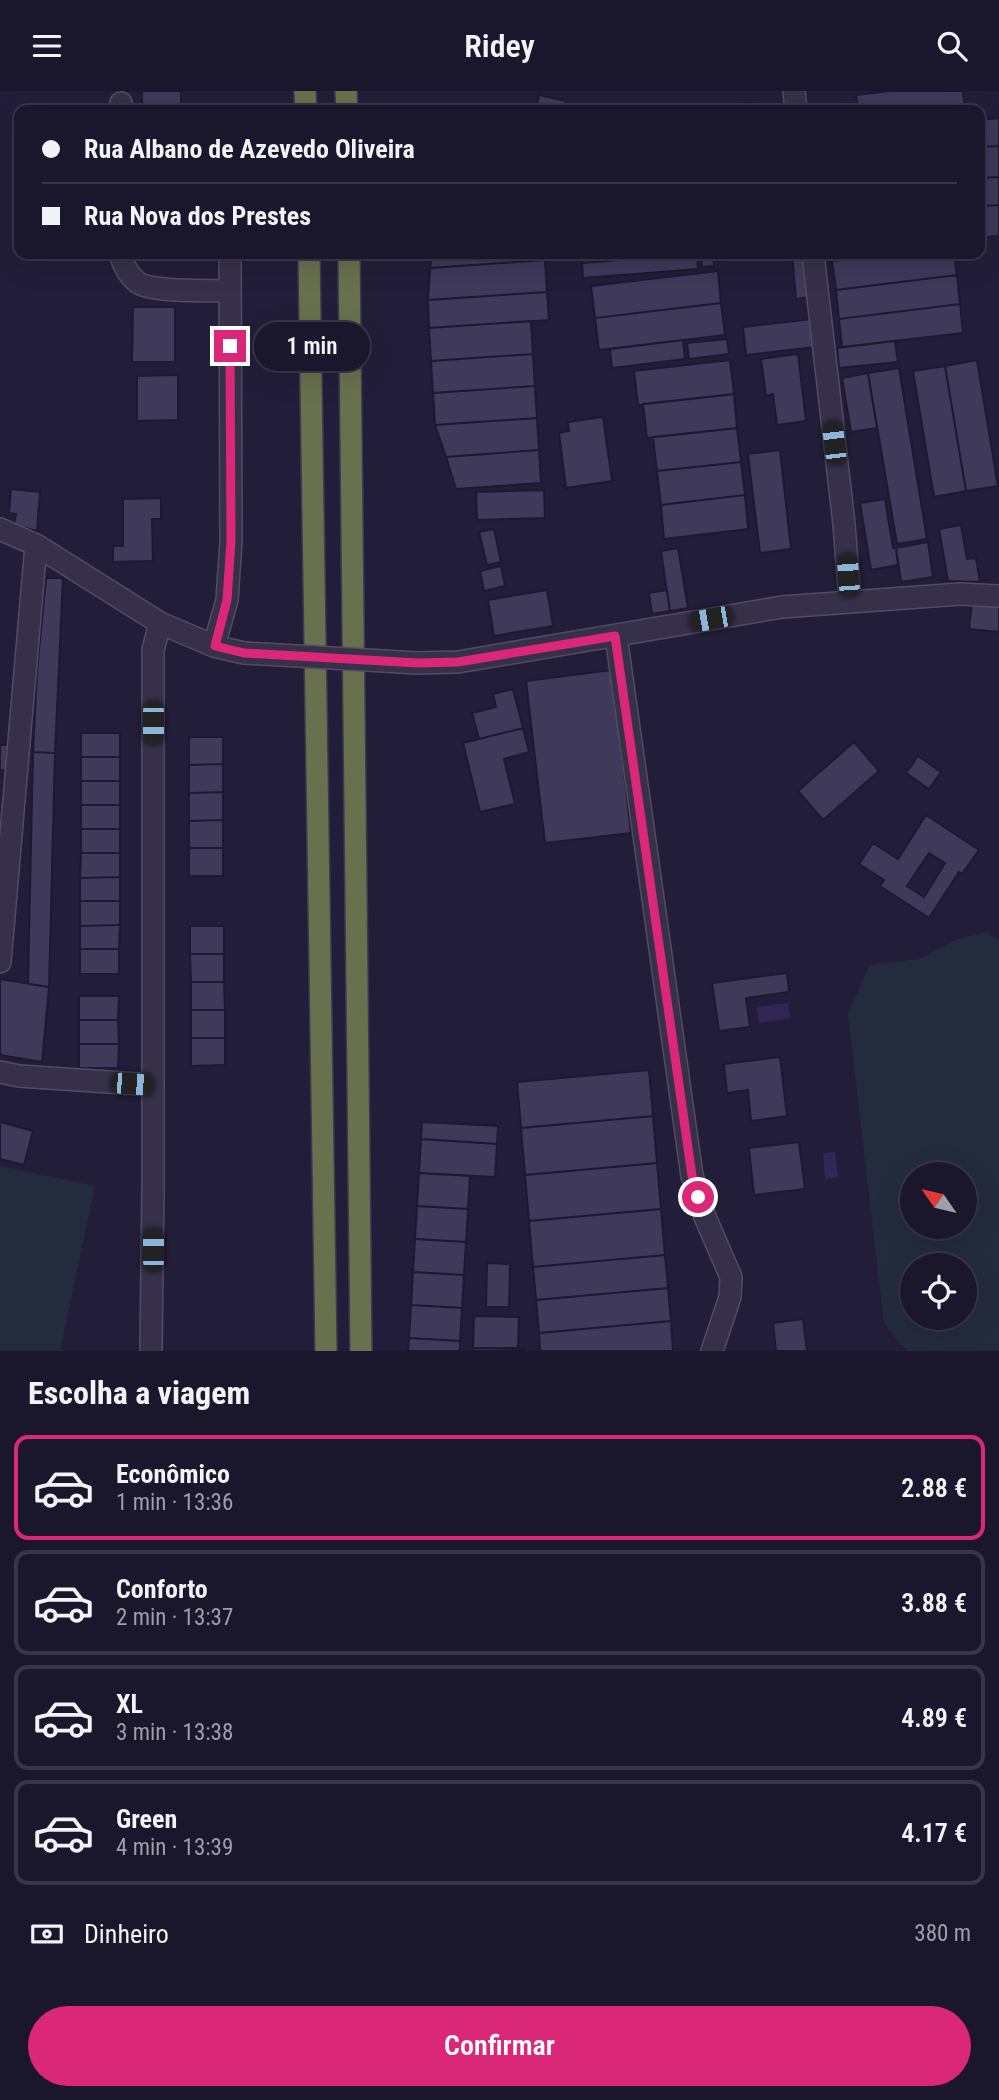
<!DOCTYPE html>
<html lang="pt">
<meta charset="utf-8">
<style>
:root{--surface:#1a162b;--page:#231f33;--text:#f1f3f6;--muted:#9f9fa9;--line:#383547;--accent:#db2777}
body{margin:0;font-family:"Roboto Condensed",sans-serif;background:var(--page);color:var(--text);height:100vh;display:flex;flex-direction:column;font-size:26px;white-space:nowrap}
*{box-sizing:border-box;margin:0}
p{font-size:23px;color:var(--muted)}
.icon{flex:none;width:38px;height:38px;fill:none;stroke:currentColor;stroke-width:2;stroke-linecap:round;stroke-linejoin:round}
.map{position:relative;height:1260px;overflow:hidden}
.sheet{display:flex;flex-direction:column;background:var(--surface);flex:1}
.sheet>*{flex:none}
.banner{position:absolute;left:14px;top:14px;width:971px;height:154px;border-radius:14px;box-shadow:0 7px 28px #0002,0 0 0 2px var(--line);display:grid;align-content:center;height:154px;padding:0 28px;background:var(--surface)}
.needle{width:46px;rotate:304deg}
.tools{position:absolute;left:900px;top:1071px;display:grid;gap:14px}
.tools a{display:grid;place-items:center;width:77px;height:77px;border-radius:50%;background:var(--surface);box-shadow:0 7px 28px #0002,0 0 0 2px var(--line);font-size:35px}
.end{position:absolute;width:32px;height:32px;margin:-16px;border:9px solid #db2777;background:#fff;box-shadow:0 0 0 4px #fff}
.from{border-radius:50%}
.bubble{position:absolute;height:49px;border-radius:24px;background:var(--surface);box-shadow:0 7px 28px #0002,0 0 0 2px var(--line);font-size:23px;font-weight:600;line-height:49px;text-align:center}
.car{position:absolute;width:21px;height:42px;margin:-21px -10px;border-radius:9px;box-shadow:0 0 5px 2px #0007;background:linear-gradient(#222 24%,#8ab4d8 0 40%,#222 0 76%,#8ab4d8 0 86%,#222 0)}
.banner b{display:flex;align-items:center;gap:24px;height:66px;font-size:26px}
.banner b+b{border-top:2px solid var(--line)}
.banner i{width:18px;height:18px;background:var(--text)}
ul{padding:0;list-style:none}
li{display:flex;align-items:center;gap:21px;height:105px;margin:0 14px 10px;padding:0 14px;border:4px solid var(--line);border-radius:14px}
li div{flex:1}
li b{display:block;font-size:26px}
li em{font-style:normal;font-weight:600}
li.selected{border-color:var(--accent)}
li>.icon{width:63px;height:63px;stroke-width:1.5}
h2{padding:0 28px;font-size:32px;line-height:84px}
.pay{display:flex;align-items:center;gap:18px;height:77px;padding:0 28px;font-size:26px}
.pay p{margin-inline-start:auto}
.cta{display:flex;gap:14px;margin-top:auto;padding:14px 28px}
.cta a{flex:1;height:80px;border-radius:42px;background:var(--accent);color:#fff;font-size:28px;font-weight:600;line-height:80px;text-align:center}
header{display:flex;justify-content:space-between;align-items:center;height:91px;padding:0 28px;background:var(--surface);font-size:32px;font-weight:600}
.map>svg:first-child{display:block}
</style>
<header><svg class="icon" aria-label="menu" viewBox="0 0 24 24"><path d="M4 6h16M4 12h16M4 18h16"/></svg>Ridey<svg class="icon" aria-label="search" viewBox="0 0 24 24"><circle cx="10" cy="10" r="6"/><path d="M15 15l6 6"/></svg></header>
<div class="map">
<svg width="999" height="1260" viewBox="0 0 999 1260">
<rect width="100%" height="100%" fill="#221e39"/>
<path fill="#232c3d" fill-rule="evenodd" d="M987,841l12,9v410h-92l-23,-27 -36,-311 22,-48 49,-6 38,-20zM912,1083h52v53h-52zM912,1174h52v53h-52z
M0,1075l95,20 -35,165h-60z"/>
<path fill="#302757" d="M788,912l2,15 -31,5 -2,-16z
M835,1061l3,25 -13,2 -2,-26z"/>
<path fill="#3f395a" stroke="#1d1930" stroke-width="2" fill-rule="evenodd" d="M142,0h39v19h-39z
M890,0h73l2,19h-107l-2,-15z
M539,4l27,6 -2,9h-28z
M752,12v7h-32v-4z
M853,12l1,7h-33v-3z
M700,14v5h-69z
M999,27v28l-19,1v-27z
M999,55v31l-18,1 -1,-31z
M999,86v28l-16,1 -2,-28z
M999,114v31l-14,1 -2,-31z
M432,163h113v6l-115,8z
M581,163h113l-112,9z
M697,163l1,15 -115,9 -1,-15z
M701,163h12l1,12 -12,1z
M717,163h69l-68,7z
M792,163h14l4,43 -14,2z
M831,163h62l-61,7z
M893,163h61l3,21 -121,15 -4,-29z
M545,169l2,32 -119,8 2,-32z
M718,180l3,32 -126,15 -4,-32z
M957,184l3,29 -121,15 -3,-29z
M547,201l2,28 -120,8 -1,-28z
M721,212l4,32 -126,15 -4,-32z
M960,213l3,29 -121,14 -3,-28z
M133,216h42v55h-43z
M812,228l3,28 -69,8 -3,-28z
M531,230l2,33 -102,7 -2,-33z
M727,248l2,15 -40,5 -2,-16z
M683,249l2,19 -73,9 -2,-19z
M895,250l3,21 -59,6 -2,-20z
M533,263l2,32 -102,7 -2,-32z
M798,263l8,67 -29,4 -4,-31 -7,2 -5,-37z
M730,269l4,34 -96,11 -4,-34z
M977,269l21,126 -32,5 -21,-125z
M945,275l21,125 -32,6 -21,-126z
M899,277l28,171 -30,5 -29,-171z
M868,282l9,55 -26,4 -9,-54z
M178,284v45l-41,1v-45z
M535,295l2,32 -102,7 -2,-32z
M734,303l3,34 -90,10 -4,-34z
M603,326l9,64 -46,7 -7,-55 10,-2 -1,-9z
M537,327l2,32 -93,7 -11,-32z
M737,337l4,34 -84,9 -4,-34z
M539,359l2,33 -85,6 -10,-32z
M780,359l11,99 -31,4 -12,-99z
M741,371l4,33 -84,10 -4,-34z
M11,398l29,3 -3,39 -23,-6 2,-11 -7,-1z
M544,399l1,28 -68,2 -1,-28z
M745,404l3,34 -84,10 -3,-34z
M161,407v21h-9l1,42 -40,1v-16h10v-47z
M885,408l8,49h3l2,17 -27,5 -11,-67z
M961,434l6,34 9,-1 4,24 -32,-1 -9,-52z
M494,438l7,33 -14,3 -8,-33z
M928,451l5,35 -32,5 -5,-34z
M678,457l10,60 -18,3 -9,-60z
M501,475l4,20 -21,5 -4,-20z
M46,487h17l-8,175 -22,-1 4,-81z
M547,499l6,36 -59,10 -6,-36z
M667,499l3,21 -18,3 -3,-21z
M972,511l27,3v27l-30,-3z
M612,579l19,163 -86,10 -19,-162z
M513,598l10,39 -44,11 -7,-26 24,-6 -3,-13z
M523,637l6,24 -25,7 11,45 -35,8 -17,-69z
M81,642h39v24h-39z
M189,646h34v27l-34,1z
M854,651l25,29 -56,49 -25,-29z
M0,654h11l-1,26 -10,-1z
M33,661l22,1 -6,234 -21,-3z
M918,665l23,16 -12,17 -23,-16z
M81,666h39v24h-39z
M223,673v28l-34,1v-28z
M81,690h39v24h-39z
M223,701v28l-34,1v-28z
M81,714h39v24h-39z
M926,724l53,35 -17,24 -3,-2 -30,46 -49,-32 4,-6 -25,-16 14,-21 25,16zM929,762l16,10 -21,34 -17,-11z
M223,729v28h-34v-27z
M81,738h39v24h-39z
M189,757h34v28h-34z
M81,762h39v24l-40,1z
M120,786v24h-40v-23z
M80,810h40v24l-40,1z
M120,834l-1,24h-39v-23z
M190,835h34v28h-34z
M80,858h39v25h-39z
M190,863h34v28h-33z
M787,882l2,19 -43,6 4,29 -31,4 -7,-48z
M0,888l49,8 -7,75 -42,-7z
M191,891h33l1,28h-34z
M79,905h40l-1,24h-39z
M191,919h34v28h-34z
M79,929h39l1,24h-40z
M191,947h34v27l-34,1z
M79,953h40l-1,24h-39z
M780,966l7,59 -36,5 -3,-31 -21,3 -3,-29z
M649,979l4,46 -132,12 -4,-46z
M653,1025l4,47 -132,12 -4,-47z
M0,1031l33,9 -9,34 -24,-6z
M422,1031l76,4 -1,18 -76,-5z
M421,1048l76,5 -2,33 -76,-4z
M799,1051l6,47 -51,6 -5,-47z
M657,1072l4,46 -132,12 -4,-46z
M419,1082l51,3 -2,33 -51,-3z
M417,1115l51,3 -2,33 -51,-3z
M661,1118l4,46 -132,12 -4,-46z
M415,1148l51,3 -2,33 -51,-3z
M665,1164l3,33 -132,12 -3,-33z
M487,1172l23,1 -1,43h-23z
M413,1181l51,3 -2,33 -51,-3z
M668,1197l3,33 -132,12 -3,-33z
M411,1214l51,3 -2,33 -51,-3z
M474,1225l45,1 -1,31h-45z
M803,1228l4,32h-31l-3,-28z
M671,1230l2,30h-133l-1,-18z
M409,1247l51,3v10h-52z
M473,1257l52,1v2h-52z"/>
<g fill="none" stroke-linecap="round" stroke-linejoin="round">
<defs>
<path id="minor" d="M794,0l2,19
M121,19v-7
M120,163c3,10 8,21 17,28 15,11 72,8 93,9
M813,163l31,270 6,77
M0,438l36,16 124,78 54,23 30,7
M616,545l76,540 13,41 26,60 -1,20 -18,54
M214,555l13,-46 4,-59 -1,-287
M418,572l40,-1 324,-55 178,-13 39,2
M0,871l36,-417
M0,981l19,4 134,9
M151,1260l2,-167v-534l7,-27"/>
<path id="highway" d="M305,0l1,19
M346,0l1,19
M309,163l17,1097
M349,163l12,1097"/>
</defs>
<use href="#minor" stroke="#514c64" stroke-width="24"/>
<use href="#highway" stroke="#3e3951" stroke-width="24"/>
<use href="#minor" stroke="#363149" stroke-width="21"/>
<use href="#highway" stroke="#69704d" stroke-width="21"/>
<defs>
<path id="minor-bridge" d="M244,562l174,10"/>
</defs>
<use href="#minor-bridge" stroke="#514c64" stroke-width="24" stroke-linecap="butt"/>
<use href="#minor-bridge" stroke="#363149" stroke-width="21"/>
</g>
<g fill="none" stroke-linecap="round" stroke-linejoin="round">
<path stroke="#db2777" stroke-width="9" d="M230,255l1,195 -4,59 -12,46 29,7 174,10 40,-1 157,-26 77,540 6,21"/>
</g>
</svg>
<div class="tools">
<a><svg class="needle" viewBox="-14 -14 28 28"><path d="M0-13l5 13h-10z" fill="#e53935"/><path d="M0 13l5-13h-10z" fill="#9f9fa9"/></svg></a>
<a><svg class="icon" aria-label="locate" viewBox="0 0 24 24"><circle cx="12" cy="12" r="6"/><path d="M12 2v4M12 18v4M2 12h4M18 12h4"/></svg></a>
</div>
<i class="end from" style="left:698px;top:1106px"></i>
<i class="end" style="left:230px;top:255px"></i>
<div class="bubble" style="left:254px;top:231px;width:116px">1 min</div>
<i class="car" style="left:834px;top:352px;rotate:353deg"></i>
<i class="car" style="left:848px;top:484px;rotate:356deg"></i>
<i class="car" style="left:711px;top:528px;rotate:260deg"></i>
<i class="car" style="left:153px;top:632px;rotate:180deg"></i>
<i class="car" style="left:132px;top:993px;rotate:94deg"></i>
<i class="car" style="left:153px;top:1159px;rotate:0deg"></i>
<div class="banner">
<b><i class="from"></i>Rua Albano de Azevedo Oliveira</b>
<b><i></i>Rua Nova dos Prestes</b>
</div>
</div>
<section class="sheet">
<h2>Escolha a viagem</h2>
<ul>
<li class="selected"><svg class="icon" aria-label="car" viewBox="0 0 24 24"><path d="M5 17H2v-5l4-1 3-4h7l3 4 3 1v5h-3M9 17h6M6 11h13"/><circle cx="7" cy="17" r="2"/><circle cx="17" cy="17" r="2"/></svg><div><b>Econômico</b><p>1 min · 13:36</p></div><em>2.88 €</em></li>
<li><svg class="icon" aria-label="car" viewBox="0 0 24 24"><path d="M5 17H2v-5l4-1 3-4h7l3 4 3 1v5h-3M9 17h6M6 11h13"/><circle cx="7" cy="17" r="2"/><circle cx="17" cy="17" r="2"/></svg><div><b>Conforto</b><p>2 min · 13:37</p></div><em>3.88 €</em></li>
<li><svg class="icon" aria-label="car" viewBox="0 0 24 24"><path d="M5 17H2v-5l4-1 3-4h7l3 4 3 1v5h-3M9 17h6M6 11h13"/><circle cx="7" cy="17" r="2"/><circle cx="17" cy="17" r="2"/></svg><div><b>XL</b><p>3 min · 13:38</p></div><em>4.89 €</em></li>
<li><svg class="icon" aria-label="car" viewBox="0 0 24 24"><path d="M5 17H2v-5l4-1 3-4h7l3 4 3 1v5h-3M9 17h6M6 11h13"/><circle cx="7" cy="17" r="2"/><circle cx="17" cy="17" r="2"/></svg><div><b>Green</b><p>4 min · 13:39</p></div><em>4.17 €</em></li>
</ul>
<div class="pay"><svg class="icon" aria-label="cash" viewBox="0 0 24 24"><path d="M3 7h18v10H3z"/><circle cx="12" cy="12" r="2"/></svg>Dinheiro<p>380 m</p></div>
<div class="cta"><a>Confirmar</a></div>
</section>
